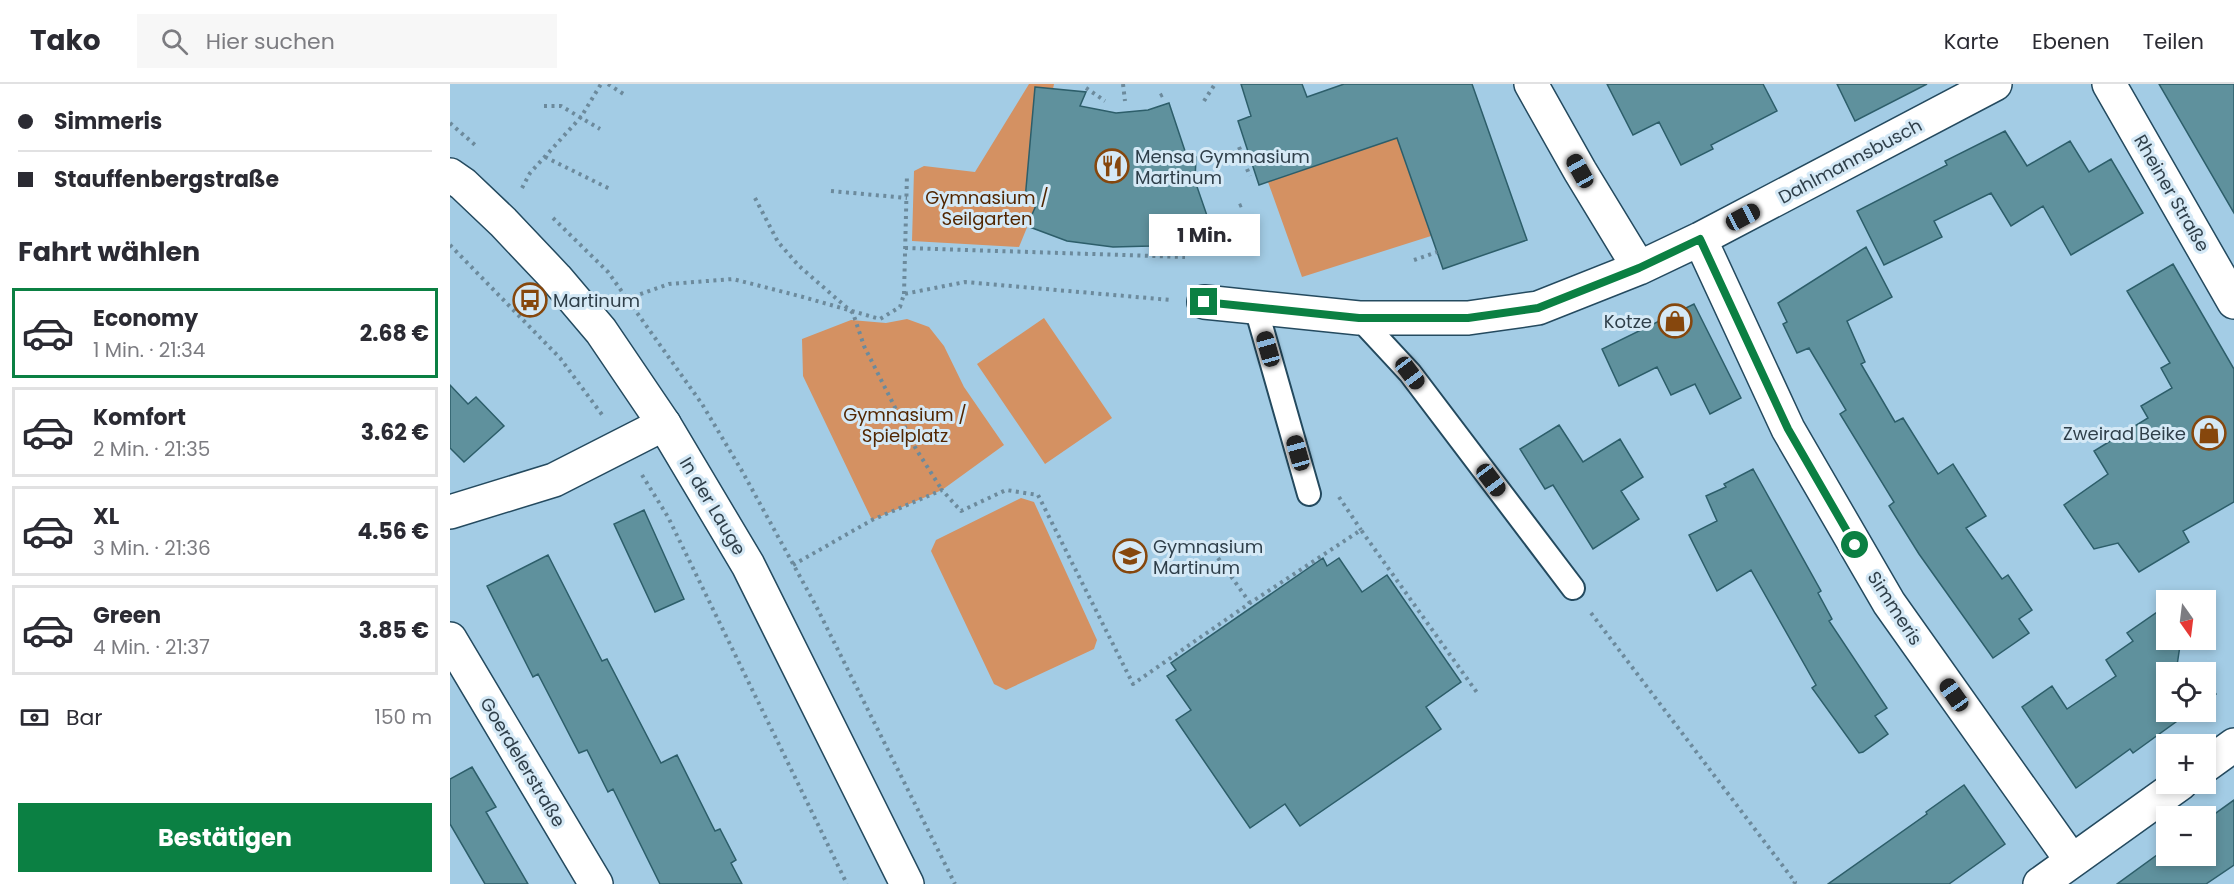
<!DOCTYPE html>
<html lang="de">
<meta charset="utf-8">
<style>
:root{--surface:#fff;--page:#f7f7f7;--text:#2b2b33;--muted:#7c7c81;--line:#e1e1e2;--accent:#0b8043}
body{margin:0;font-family:Poppins,sans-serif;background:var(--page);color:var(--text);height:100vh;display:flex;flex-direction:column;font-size:22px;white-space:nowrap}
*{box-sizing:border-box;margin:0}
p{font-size:20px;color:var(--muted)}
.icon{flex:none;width:33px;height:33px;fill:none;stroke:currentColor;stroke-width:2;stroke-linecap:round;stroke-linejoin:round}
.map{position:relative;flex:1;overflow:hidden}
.side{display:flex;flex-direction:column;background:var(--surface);width:450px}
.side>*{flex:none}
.banner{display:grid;align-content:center;height:132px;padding:0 18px;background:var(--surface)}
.needle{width:39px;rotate:166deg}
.buttons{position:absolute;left:1706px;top:506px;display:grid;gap:12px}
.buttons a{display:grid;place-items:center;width:60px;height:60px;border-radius:0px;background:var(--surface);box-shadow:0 3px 9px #0003;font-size:30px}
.end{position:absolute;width:27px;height:27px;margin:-14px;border:8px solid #0b8043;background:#fff;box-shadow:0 0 0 3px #fff}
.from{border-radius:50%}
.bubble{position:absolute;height:42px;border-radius:0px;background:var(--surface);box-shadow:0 3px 9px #0003;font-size:20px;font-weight:700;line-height:42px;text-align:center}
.car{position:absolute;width:18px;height:36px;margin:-18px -9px;border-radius:8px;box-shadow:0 0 4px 2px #0007;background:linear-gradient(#222 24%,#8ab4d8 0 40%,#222 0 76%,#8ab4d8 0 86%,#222 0)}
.banner b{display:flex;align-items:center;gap:21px;height:57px;font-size:22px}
.banner b+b{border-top:2px solid var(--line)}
.banner i{width:15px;height:15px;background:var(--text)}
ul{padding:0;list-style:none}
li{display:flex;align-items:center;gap:18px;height:90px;margin:0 12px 9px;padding:0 6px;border:3px solid var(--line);border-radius:0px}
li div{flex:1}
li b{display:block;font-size:22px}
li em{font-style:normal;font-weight:700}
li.selected{border-color:var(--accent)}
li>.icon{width:54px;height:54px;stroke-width:1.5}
h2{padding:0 18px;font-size:27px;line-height:72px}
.pay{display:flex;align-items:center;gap:15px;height:66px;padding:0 18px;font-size:22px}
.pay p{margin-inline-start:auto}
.action{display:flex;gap:12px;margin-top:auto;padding:12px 18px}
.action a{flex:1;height:69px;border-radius:0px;background:var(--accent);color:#fff;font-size:24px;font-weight:700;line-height:69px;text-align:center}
header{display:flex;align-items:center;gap:36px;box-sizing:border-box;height:84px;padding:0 30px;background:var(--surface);border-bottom:2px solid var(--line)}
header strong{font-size:28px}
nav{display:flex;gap:33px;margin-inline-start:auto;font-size:21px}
.search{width:420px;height:54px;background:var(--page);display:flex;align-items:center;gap:15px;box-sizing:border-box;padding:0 21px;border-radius:0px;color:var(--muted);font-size:22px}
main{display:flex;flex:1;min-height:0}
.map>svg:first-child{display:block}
</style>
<header>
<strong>Tako</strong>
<div class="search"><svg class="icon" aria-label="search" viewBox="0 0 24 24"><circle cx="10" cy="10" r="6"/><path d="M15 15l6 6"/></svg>Hier suchen</div>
<nav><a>Karte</a><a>Ebenen</a><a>Teilen</a></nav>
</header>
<main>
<section class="side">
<div class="banner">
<b><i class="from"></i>Simmeris</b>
<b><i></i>Stauffenbergstraße</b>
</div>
<h2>Fahrt wählen</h2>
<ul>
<li class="selected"><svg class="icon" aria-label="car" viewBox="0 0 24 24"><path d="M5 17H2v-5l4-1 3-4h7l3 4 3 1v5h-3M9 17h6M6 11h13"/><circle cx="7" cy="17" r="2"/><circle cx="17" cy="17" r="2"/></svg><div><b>Economy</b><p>1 Min. · 21:34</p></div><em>2.68 €</em></li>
<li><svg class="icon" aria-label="car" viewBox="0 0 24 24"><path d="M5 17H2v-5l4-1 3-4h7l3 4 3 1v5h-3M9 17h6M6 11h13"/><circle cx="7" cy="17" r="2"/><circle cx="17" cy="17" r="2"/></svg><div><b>Komfort</b><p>2 Min. · 21:35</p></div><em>3.62 €</em></li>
<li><svg class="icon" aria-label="car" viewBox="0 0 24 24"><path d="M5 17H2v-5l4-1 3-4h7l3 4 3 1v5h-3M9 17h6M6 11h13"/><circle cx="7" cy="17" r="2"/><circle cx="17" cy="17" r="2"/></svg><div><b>XL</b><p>3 Min. · 21:36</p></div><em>4.56 €</em></li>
<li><svg class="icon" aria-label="car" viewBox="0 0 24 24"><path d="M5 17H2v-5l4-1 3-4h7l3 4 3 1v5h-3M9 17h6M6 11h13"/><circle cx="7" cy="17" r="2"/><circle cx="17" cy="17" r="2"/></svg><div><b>Green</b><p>4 Min. · 21:37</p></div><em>3.85 €</em></li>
</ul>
<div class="pay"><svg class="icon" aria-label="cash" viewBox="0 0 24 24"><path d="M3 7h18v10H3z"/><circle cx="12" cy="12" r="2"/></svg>Bar<p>150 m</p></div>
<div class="action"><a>Bestätigen</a></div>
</section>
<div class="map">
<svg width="1784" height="800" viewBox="0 0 1784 800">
<rect width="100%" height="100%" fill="#a3cce5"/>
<path fill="#d49162" d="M579,0h25l-1,5 -17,-2 -11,112 12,4 -18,44 -107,-6 2,-70 10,-5 51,6z
M947,54l34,98 -129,41 -34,-95z
M594,234l68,100 -67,46 -68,-100z
M457,235l22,8 15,19 20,41 40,58 -62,45 -70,30 -69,-144 -1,-37 49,-19 35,3z
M571,414l13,4 63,138 -3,9 -88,41 -12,-6 -63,-133 5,-11z"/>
<path fill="#5f919d" stroke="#2d5e6a" stroke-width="1.5" d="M791,0h61l5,13 37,-13h128l55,156 -84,29 -46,-131 -138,47 -21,-64 13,-5z
M1157,0h156l14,27 -66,34 2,4 -32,16 -22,-43 -26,13z
M1387,0h90l-72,37z
M1709,0h75v129z
M585,3l51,5 -6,14 36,7 32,-3 21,-7 18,54h9l-1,24 17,49 -27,10 -34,6 -38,1 -46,-6 -40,-15 10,-23 -12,-3z
M1555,47l22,35 43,-25 19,31 22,-13 32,54 -72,42 -28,-49 -32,20 -20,-33 -57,28 8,16 -58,28 -27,-54 90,-46 -2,-4z
M1416,163l26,50 -45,24 18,41 -4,2 34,58 8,-4 35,56 15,-10 33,52 -20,12 36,51 6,-4 24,35 -13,9 10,14 -36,25 -74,-104 -30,-48 5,-4 -54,-88 6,-4 -37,-62 -12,5 -14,-29 4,-2 -9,-19z
M1723,180l61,105v133l-51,29 6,11 -50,30 -21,-29 -24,6 -30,-44 44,-31 -14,-23 54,-33 -7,-12 31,-18 -11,-20 9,-5 -43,-72z
M1244,220l47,94 -31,16 -15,-30 -24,11 -14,-28 -38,19 -17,-37z
M0,301l18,19 8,-7 28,29 -40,36 -14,-14z
M1109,341l24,37 37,-23 23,38 -22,14 18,28 -46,30 -40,-64 -8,4 -25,-40z
M1303,385l68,122 -3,2 14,26 -3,2 58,87 -12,8 13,18 -25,18 -4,1 -47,-65 4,-3 -65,-115 -34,21 -28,-56 28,-14 -11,-25 20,-9 -2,-3z
M194,426l40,89 -29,13 -41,-88z
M98,471l54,106 5,-2 54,104 16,-8 38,76 5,-2 16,31 -5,3 11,21h-82l-47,-95 -5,3 -21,-42 -8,3 -41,-79 -5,3 -46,-91z
M873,474l4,8 12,-8 23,34 25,-17 74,107 -35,25 15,22 -141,97 -15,-22 -35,24 -74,-108 15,-10 -24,-34 9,-6 -5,-7z
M1716,522v33h15l-5,33h-10v39h25l-58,42 -3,-4 -54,39 -54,-81 30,-21 15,23 49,-33 -10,-16 27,-19 -6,-8z
M1755,595l11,15 -11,7z
M22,683l24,40 -10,5 42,72h-43l-35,-60v-45z
M1514,701l41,59 -56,40h-121l99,-70 -1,-2z
M1784,716v65l-28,19h-89l40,-29h48v-34z"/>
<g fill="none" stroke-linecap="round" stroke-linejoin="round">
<defs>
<path id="lane" d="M806,224l53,186
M909,234l51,55 163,215"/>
<path id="street" d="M1081,0l49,87 59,97
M1659,0l125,218
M1250,155l88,190 101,174 183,258
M754,218l155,16h109l70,-10 101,-40 61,-29 295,-155
M0,428l104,-32 110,-56
M0,555l146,245
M1755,682l29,-21
M1590,800l141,-101"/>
<path id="secondary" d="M0,91l13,9 40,38 53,56 45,53 63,93 84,141 159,319"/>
</defs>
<use href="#lane" stroke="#244a5f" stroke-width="26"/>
<use href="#street" stroke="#244a5f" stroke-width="36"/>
<use href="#secondary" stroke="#244a5f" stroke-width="36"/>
<path stroke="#6c8a9c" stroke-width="4" stroke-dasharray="3 4.5" stroke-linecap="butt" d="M158,0l17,11
M673,0l2,17
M636,4l19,13
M710,12l4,-2
M754,17l11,-17
M94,22h17l39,23
M0,39l25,22
M789,63l2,5
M95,73l65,32
M797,85l3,7
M72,104l8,-15 51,-56 20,-33
M381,107l76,7
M305,114l23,44 21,24 54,47 11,33 52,103 26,41
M789,122l5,-2
M103,134l55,54 94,132 40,67 73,133 140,280
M0,161l110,113 43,58
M455,164l280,9
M964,176l23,-8
M454,210l3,-120
M177,217l8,-5 34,-12 64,-5 70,18 77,22 20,-12 4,-13 61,-12 206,18
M192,391l26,42 179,367
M889,413l22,33
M768,474l32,45
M343,481l79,-45 70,-30 19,21 45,-21 32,5 95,189 117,-81 111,-73 117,164
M1141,529l204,269 -1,2"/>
<use href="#lane" stroke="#fff" stroke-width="22"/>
<use href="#street" stroke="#fff" stroke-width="33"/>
<use href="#secondary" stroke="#fff" stroke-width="33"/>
</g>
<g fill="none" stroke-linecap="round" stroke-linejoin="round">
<path stroke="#0b8043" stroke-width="8" d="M754,218l155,16h109l70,-10 101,-40 61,-29 88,190 67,116"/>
</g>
<defs>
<symbol id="restaurant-ring" viewBox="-11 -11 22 22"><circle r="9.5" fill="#d5e9f6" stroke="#86470d" stroke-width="1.5"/><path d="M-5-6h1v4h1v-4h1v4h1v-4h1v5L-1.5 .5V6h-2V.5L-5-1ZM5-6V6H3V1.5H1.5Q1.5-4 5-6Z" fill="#86470d"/></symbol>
<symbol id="bus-ring" viewBox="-11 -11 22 22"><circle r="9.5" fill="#d5e9f6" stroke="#86470d" stroke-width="1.5"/><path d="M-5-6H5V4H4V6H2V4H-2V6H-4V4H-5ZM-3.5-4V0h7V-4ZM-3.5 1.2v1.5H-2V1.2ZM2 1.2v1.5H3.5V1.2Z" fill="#86470d"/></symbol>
<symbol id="shop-ring" viewBox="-11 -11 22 22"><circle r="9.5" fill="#d5e9f6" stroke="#86470d" stroke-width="1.5"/><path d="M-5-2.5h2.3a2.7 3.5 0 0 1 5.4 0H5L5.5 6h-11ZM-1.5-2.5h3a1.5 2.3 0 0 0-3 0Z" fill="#86470d"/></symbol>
<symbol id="school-ring" viewBox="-11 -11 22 22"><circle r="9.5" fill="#d5e9f6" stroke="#86470d" stroke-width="1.5"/><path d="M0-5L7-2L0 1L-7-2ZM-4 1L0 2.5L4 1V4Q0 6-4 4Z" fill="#86470d"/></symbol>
</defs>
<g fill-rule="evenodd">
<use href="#restaurant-ring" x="643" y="63" width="38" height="38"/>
<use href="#bus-ring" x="61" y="197" width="38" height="38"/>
<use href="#shop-ring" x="1206" y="218" width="38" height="38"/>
<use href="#shop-ring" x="1740" y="330" width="38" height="38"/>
<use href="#school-ring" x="661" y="453" width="38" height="38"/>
</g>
<g text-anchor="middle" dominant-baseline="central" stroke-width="6" stroke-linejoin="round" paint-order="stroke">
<g font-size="18" fill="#2f3f4a" stroke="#d5e9f6" text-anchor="start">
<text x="685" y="72">Mensa Gymnasium<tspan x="685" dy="21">Martinum</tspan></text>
<text x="103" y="216">Martinum</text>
<text x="1202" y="237" text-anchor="end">Kotze</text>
<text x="1736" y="349" text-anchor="end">Zweirad Beike</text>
<text x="703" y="462">Gymnasium<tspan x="703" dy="21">Martinum</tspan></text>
</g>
<g font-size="18" fill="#2f3f4a" stroke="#d5e9f6">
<text transform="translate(1400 77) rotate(-28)">Dahlmannsbusch</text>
<text transform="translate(1722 109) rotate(60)">Rheiner Straße</text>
<text transform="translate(263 422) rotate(59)">In der Lauge</text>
<text transform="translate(1445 524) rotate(57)">Simmeris</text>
<text transform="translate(73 678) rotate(59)">Goerdelerstraße</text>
</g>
<g font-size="18" fill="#522600" stroke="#d5e9f6">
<text x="537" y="113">Gymnasium /<tspan x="537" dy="21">Seilgarten</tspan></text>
<text x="455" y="330">Gymnasium /<tspan x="455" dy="21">Spielplatz</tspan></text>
</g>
</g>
</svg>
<div class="buttons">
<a><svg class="needle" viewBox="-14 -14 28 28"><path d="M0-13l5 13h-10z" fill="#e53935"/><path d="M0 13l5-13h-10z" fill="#7c7c81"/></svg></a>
<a><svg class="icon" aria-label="locate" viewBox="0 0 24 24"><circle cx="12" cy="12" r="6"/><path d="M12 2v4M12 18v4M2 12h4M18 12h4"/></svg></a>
<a>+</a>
<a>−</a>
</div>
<i class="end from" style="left:1405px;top:461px"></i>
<i class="end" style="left:754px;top:218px"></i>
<div class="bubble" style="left:699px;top:130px;width:111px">1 Min.</div>
<i class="car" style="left:1130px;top:87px;rotate:331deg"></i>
<i class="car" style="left:1293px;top:133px;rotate:62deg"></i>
<i class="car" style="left:818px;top:265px;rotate:344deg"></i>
<i class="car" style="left:960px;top:289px;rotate:143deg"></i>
<i class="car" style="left:848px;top:369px;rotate:344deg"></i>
<i class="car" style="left:1041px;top:396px;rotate:143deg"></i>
<i class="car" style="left:1504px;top:611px;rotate:325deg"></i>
</div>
</main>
